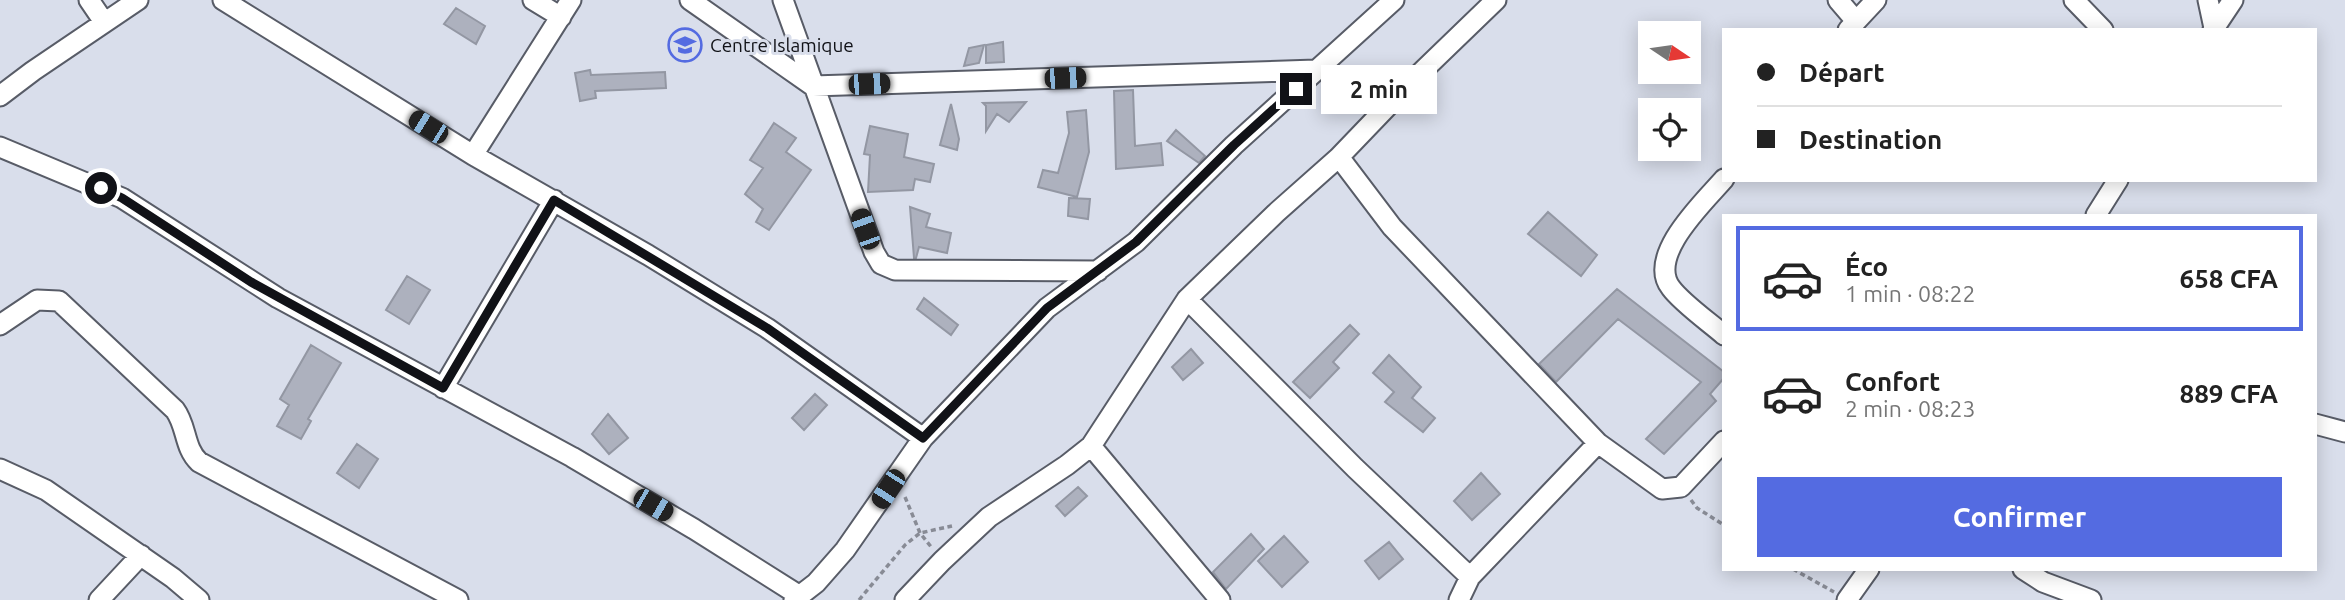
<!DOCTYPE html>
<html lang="fr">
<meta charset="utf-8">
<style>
:root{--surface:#fff;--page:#f6f6f6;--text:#222;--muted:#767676;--line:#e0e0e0;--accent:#546be1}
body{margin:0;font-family:Ubuntu,sans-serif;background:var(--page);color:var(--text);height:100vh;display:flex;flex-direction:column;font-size:26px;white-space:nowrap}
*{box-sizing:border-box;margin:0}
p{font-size:23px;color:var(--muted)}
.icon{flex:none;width:38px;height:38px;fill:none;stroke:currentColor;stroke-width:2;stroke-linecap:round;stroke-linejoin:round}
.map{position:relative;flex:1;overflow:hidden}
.side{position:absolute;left:1722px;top:214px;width:595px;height:357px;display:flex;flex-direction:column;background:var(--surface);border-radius:0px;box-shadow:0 4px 18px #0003}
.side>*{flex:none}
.banner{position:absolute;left:1722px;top:28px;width:595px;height:154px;border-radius:0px;box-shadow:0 4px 18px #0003;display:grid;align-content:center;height:154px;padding:0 35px;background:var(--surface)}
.needle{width:46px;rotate:103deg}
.controls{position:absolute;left:1638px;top:21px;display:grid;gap:14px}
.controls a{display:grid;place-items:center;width:63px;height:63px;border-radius:0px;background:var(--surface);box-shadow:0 4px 18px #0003;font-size:35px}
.end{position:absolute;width:32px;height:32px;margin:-16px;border:9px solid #111217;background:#fff;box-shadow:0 0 0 4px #fff}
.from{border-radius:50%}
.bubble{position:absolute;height:49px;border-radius:0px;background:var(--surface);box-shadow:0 4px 18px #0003;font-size:23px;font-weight:700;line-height:49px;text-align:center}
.car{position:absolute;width:21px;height:42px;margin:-21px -10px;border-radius:9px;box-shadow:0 0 5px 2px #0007;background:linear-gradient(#222 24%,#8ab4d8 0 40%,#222 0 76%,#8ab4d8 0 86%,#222 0)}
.banner b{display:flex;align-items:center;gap:24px;height:66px;font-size:26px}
.banner b+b{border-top:2px solid var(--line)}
.banner i{width:18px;height:18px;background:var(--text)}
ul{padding:12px 0 0;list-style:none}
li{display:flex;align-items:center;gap:21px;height:105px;margin:0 14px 10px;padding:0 21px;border:4px solid transparent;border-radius:0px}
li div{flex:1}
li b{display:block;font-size:26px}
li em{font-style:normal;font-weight:700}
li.selected{border-color:var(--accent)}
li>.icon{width:63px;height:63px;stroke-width:1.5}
.action{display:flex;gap:14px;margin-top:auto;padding:14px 35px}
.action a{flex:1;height:80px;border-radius:0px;background:var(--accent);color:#fff;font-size:28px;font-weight:700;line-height:80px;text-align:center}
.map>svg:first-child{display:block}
</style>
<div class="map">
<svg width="2345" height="600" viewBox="0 0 2345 600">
<rect width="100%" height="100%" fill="#d9deeb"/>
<path fill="#adb1be" stroke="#9397a3" stroke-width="2" d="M456,8l29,18 -9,18 -32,-20z
M1003,42l1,20 -18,1v-18z
M984,45l-5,18 -15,3 5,-18z
M590,70l1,5 74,-3 1,16 -71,3 1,7 -16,3 -5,-28z
M1133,90l2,56 26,-3 2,22 -47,4 -2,-78z
M1026,102l-17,20 -12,-8 -11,17v-25l-3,-3z
M951,104l8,35 -2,11 -17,-5z
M1086,110l3,42 -12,45 -39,-10 5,-17 15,3 11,-40 -2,-21z
M774,123l22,15 -10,14 25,18 -42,60 -13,-8 7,-13 -18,-15 18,-26 -13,-8z
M870,126l38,8 -4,23 30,7 -4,18 -15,-3 -2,11 -45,2 2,-37 -6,-1z
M1176,130l29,26 -6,7 -32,-22z
M1069,198l21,1 -2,20 -20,-3z
M910,207l20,7 -4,13 25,6 -4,20 -28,-6 -3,11h-2z
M1548,212l49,43 -16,21 -53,-42z
M407,276l23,14 -21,34 -23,-14z
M1617,289l107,83v6l-14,16 6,7 -52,53 -18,-15 55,-57 -83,-63 -62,63 -17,-18z
M924,298l34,27 -7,10 -34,-26z
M1350,325l9,9 -26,28 6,6 -29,30 -17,-16z
M311,345l30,18 -33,56 3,2 -10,18 -24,-13 12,-21 -9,-6z
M1191,349l12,14 -20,17 -11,-13z
M1389,355l32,32 -9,11 23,20 -12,14 -38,-30 9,-10 -21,-19z
M815,394l12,11 -23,25 -12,-12z
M608,414l20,24 -19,16 -17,-20z
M357,444l21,15 -19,29 -22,-15z
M1481,473l19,21 -28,26 -18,-19z
M1078,487l9,9 -22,20 -9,-10z
M1251,534l13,15 -38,40 -13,-17z
M1284,536l24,26 -26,25 -24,-26z
M1389,542l14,17 -24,20 -14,-18z"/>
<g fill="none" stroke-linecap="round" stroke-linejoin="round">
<defs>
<path id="street" d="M89,0l15,22
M223,0l250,155 175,100 119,73 156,110
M533,0l28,17
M690,0l123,86 503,-16
M783,0l91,252 7,12 14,6 203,1
M1838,0l18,21
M2074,0l29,30
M2208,0l6,28
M1848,30l28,-30
M2213,30l20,-30
M0,96l33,-25 105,-71
M0,147l122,51 156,100 294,159 122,72 106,67
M473,155l98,-155
M1339,157l53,70 206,216 64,46 19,-2 43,-46
M1724,179c-20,23 -78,77 -53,109 11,15 38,34 53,47
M2096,215l22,-35
M1187,299l168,169 115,109
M0,325l37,-25 22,1 116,109c12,16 9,38 24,52l259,138
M443,388l111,-188
M2315,424l30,8
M1091,446l129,154
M0,469l46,21 127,88 26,22
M2023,569l20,13 48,18
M99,600l42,-45
M794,600l22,-17 29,-33 78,-112 124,-130 89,-66 98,-97 160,-145
M905,600l37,-39 47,-44 78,-52 24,-19 96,-147 89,-86 63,-56 71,-74 86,-83
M1459,600l11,-23 128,-134
M1847,600l22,-31"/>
</defs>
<use href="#street" stroke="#585c67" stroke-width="23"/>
<path stroke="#888b95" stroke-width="3.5" stroke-dasharray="5 3.5" stroke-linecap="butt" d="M905,497l15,36 12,15
M1691,500l6,8 27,17
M1793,569l41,23
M859,600l46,-55 15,-12 32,-7"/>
<use href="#street" stroke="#fff" stroke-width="19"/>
</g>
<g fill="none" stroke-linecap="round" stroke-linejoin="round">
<path stroke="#111217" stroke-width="9" d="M101,188l21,10 129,84 192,106 111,-188 213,128 156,110 124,-130 89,-66 98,-97 62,-56"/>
</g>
<defs>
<symbol id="school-ring" viewBox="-11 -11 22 22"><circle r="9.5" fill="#d9deeb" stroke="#546be1" stroke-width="1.5"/><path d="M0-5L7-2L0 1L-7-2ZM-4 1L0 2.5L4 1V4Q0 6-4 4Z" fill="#546be1"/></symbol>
</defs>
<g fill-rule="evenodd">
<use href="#school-ring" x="666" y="26" width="38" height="38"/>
</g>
<g text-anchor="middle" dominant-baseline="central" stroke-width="6" stroke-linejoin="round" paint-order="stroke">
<g font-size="19" fill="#111217" stroke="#d9deeb" text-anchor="start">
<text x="710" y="45">Centre Islamique</text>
</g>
</g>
</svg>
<div class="controls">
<a><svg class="needle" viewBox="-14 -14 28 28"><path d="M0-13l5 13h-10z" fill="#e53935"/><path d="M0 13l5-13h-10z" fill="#767676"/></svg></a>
<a><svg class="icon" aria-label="locate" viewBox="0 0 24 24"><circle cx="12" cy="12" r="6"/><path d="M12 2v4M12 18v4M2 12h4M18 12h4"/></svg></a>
</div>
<i class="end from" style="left:101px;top:188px"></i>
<i class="end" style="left:1296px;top:89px"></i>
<div class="bubble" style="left:1321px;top:65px;width:116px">2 min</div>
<i class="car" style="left:1065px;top:78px;rotate:88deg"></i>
<i class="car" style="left:869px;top:84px;rotate:88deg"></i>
<i class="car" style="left:428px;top:127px;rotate:302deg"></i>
<i class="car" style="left:865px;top:229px;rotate:340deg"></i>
<i class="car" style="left:888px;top:489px;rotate:213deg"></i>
<i class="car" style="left:653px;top:505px;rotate:120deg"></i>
<div class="banner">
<b><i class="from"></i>Départ</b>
<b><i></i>Destination</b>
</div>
<section class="side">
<ul>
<li class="selected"><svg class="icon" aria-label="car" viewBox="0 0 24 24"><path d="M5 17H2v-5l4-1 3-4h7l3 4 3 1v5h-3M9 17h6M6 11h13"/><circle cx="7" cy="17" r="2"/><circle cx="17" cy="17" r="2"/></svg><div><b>Éco</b><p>1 min · 08:22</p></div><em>658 CFA</em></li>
<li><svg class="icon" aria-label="car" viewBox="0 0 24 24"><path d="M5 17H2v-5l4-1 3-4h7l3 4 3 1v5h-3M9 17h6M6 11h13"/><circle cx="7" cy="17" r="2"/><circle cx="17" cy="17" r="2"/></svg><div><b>Confort</b><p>2 min · 08:23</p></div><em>889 CFA</em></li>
</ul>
<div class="action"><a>Confirmer</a></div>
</section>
</div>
